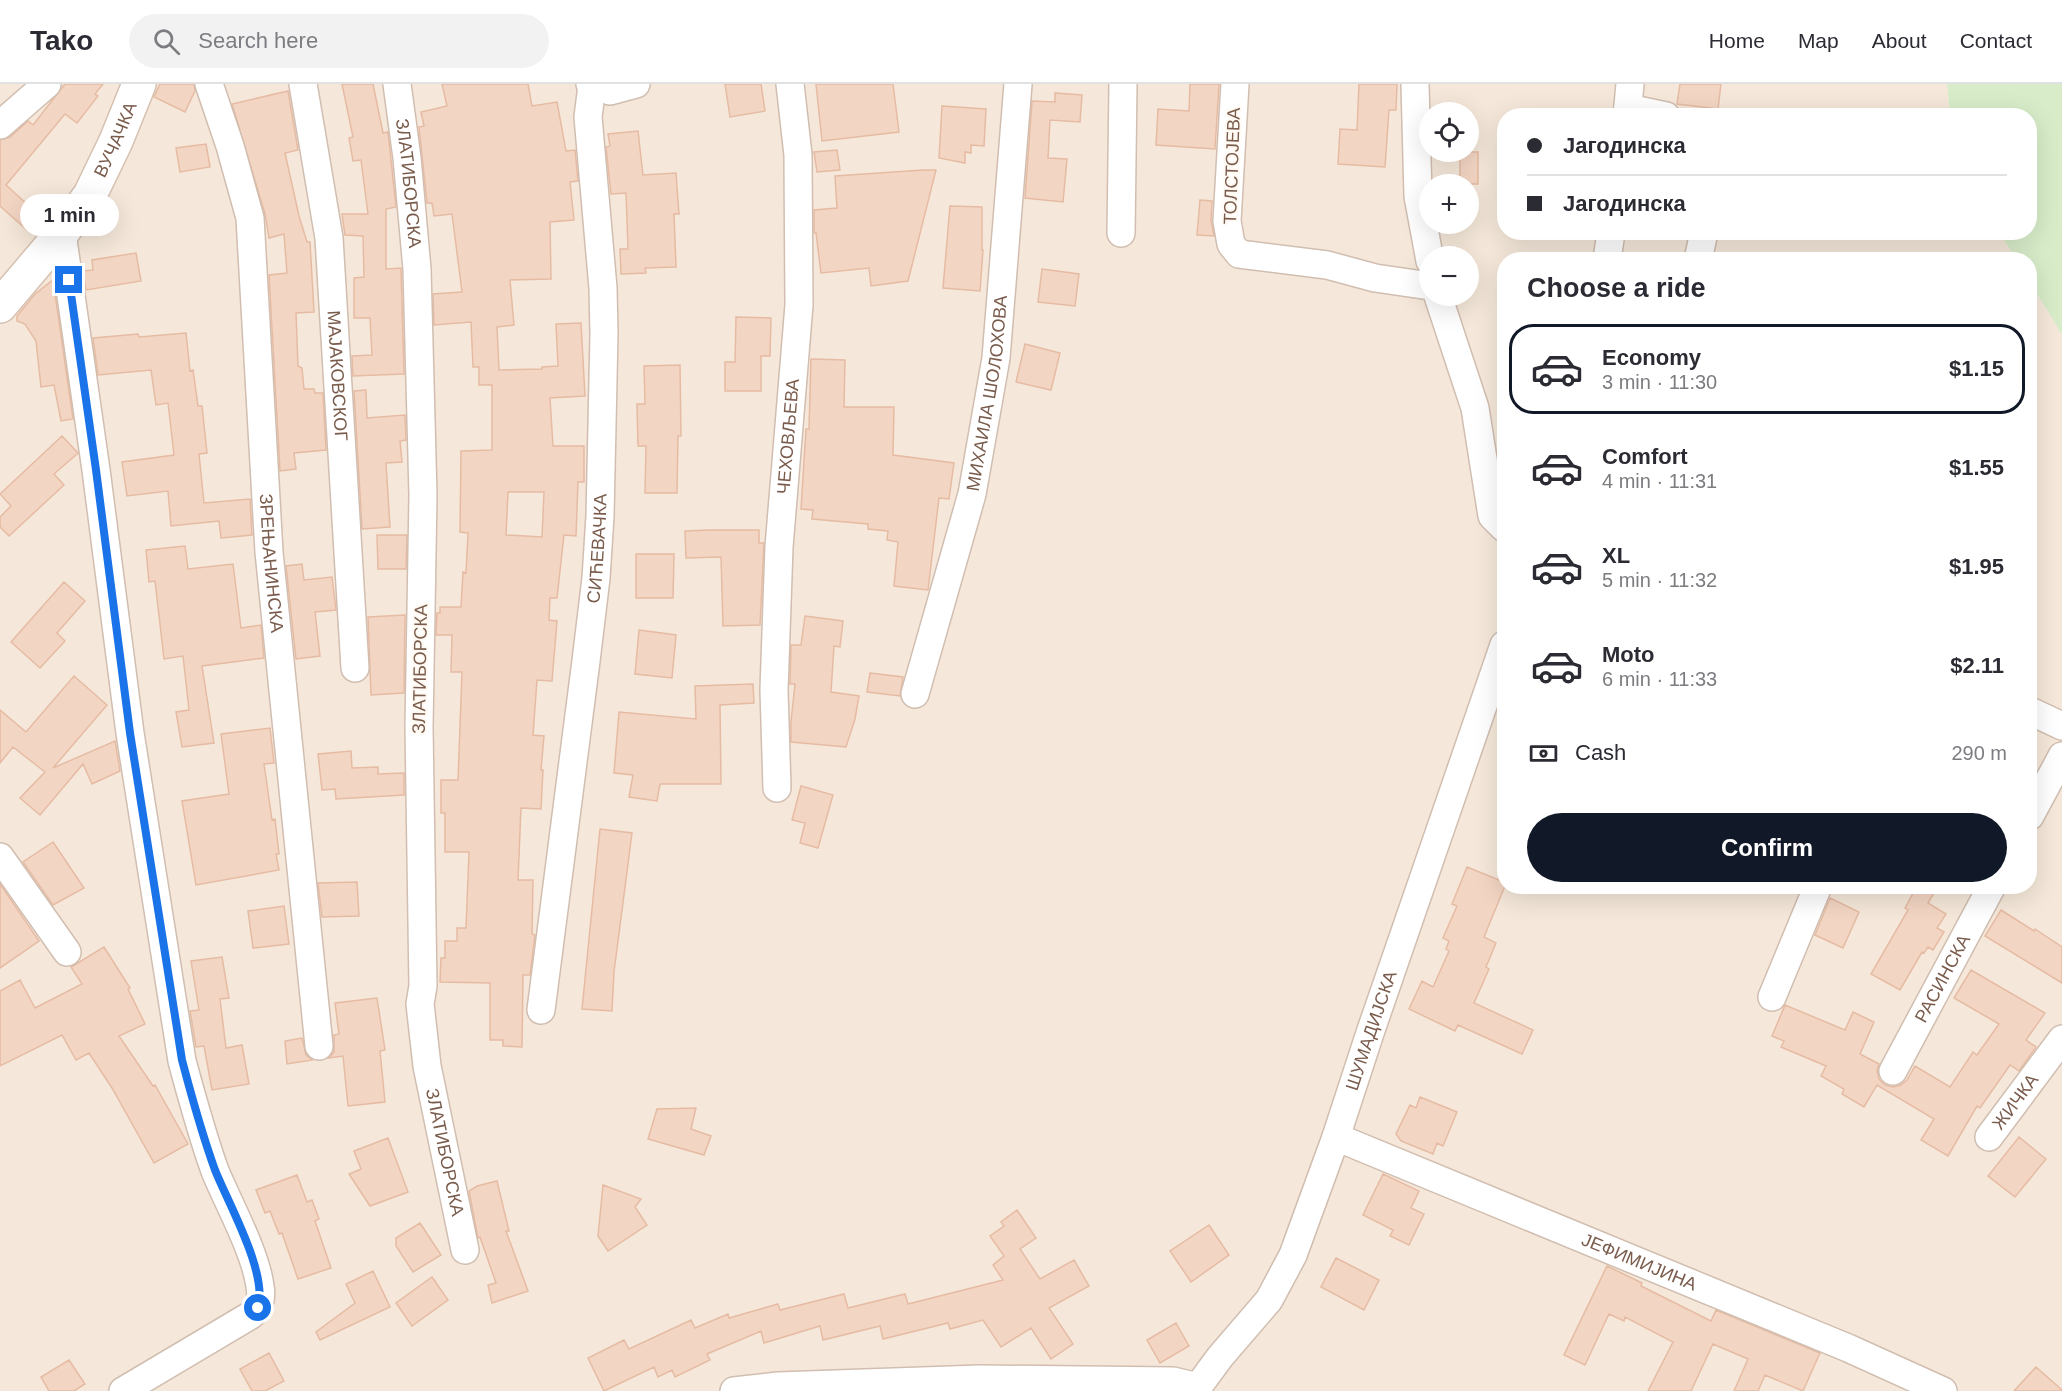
<!DOCTYPE html>
<meta charset="utf-8">
<style>
:root{--surface:#fff;--page:#f2f2f3;--text:#2b2b33;--muted:#7c7c81;--line:#e1e1e2;--accent:#111827}
body{margin:0;font-family:Helvetica,sans-serif;background:var(--page);color:var(--text);height:100vh;display:flex;flex-direction:column;font-size:22px;white-space:nowrap}
*{box-sizing:border-box;margin:0}
p{font-size:20px;color:var(--muted)}
.icon{flex:none;width:33px;height:33px;fill:none;stroke:currentColor;stroke-width:2;stroke-linecap:round;stroke-linejoin:round}
.map{position:relative;flex:1;overflow:hidden}
.drawer{position:absolute;left:1497px;top:168px;width:540px;height:642px;display:flex;flex-direction:column;background:var(--surface);border-radius:24px;box-shadow:0 6px 24px #0002}
.drawer>*{flex:none}
.banner{position:absolute;left:1497px;top:24px;width:540px;height:132px;border-radius:24px;box-shadow:0 6px 24px #0002;display:grid;align-content:center;height:132px;padding:0 30px;background:var(--surface)}
.buttons{position:absolute;left:1419px;top:18px;display:grid;gap:12px}
.buttons a{display:grid;place-items:center;width:60px;height:60px;border-radius:50%;background:var(--surface);box-shadow:0 6px 24px #0002;font-size:30px}
.end{position:absolute;width:27px;height:27px;margin:-14px;border:8px solid #1a73e8;background:#fff;box-shadow:0 0 0 3px #fff}
.from{border-radius:50%}
.bubble{position:absolute;height:42px;border-radius:21px;background:var(--surface);box-shadow:0 6px 24px #0002;font-size:20px;font-weight:600;line-height:42px;text-align:center}
.banner b{display:flex;align-items:center;gap:21px;height:57px;font-size:22px}
.banner b+b{border-top:2px solid var(--line)}
.banner i{width:15px;height:15px;background:var(--text)}
ul{padding:0;list-style:none}
li{display:flex;align-items:center;gap:18px;height:90px;margin:0 12px 9px;padding:0 18px;border:3px solid transparent;border-radius:24px}
li div{flex:1}
li b{display:block;font-size:22px}
li em{font-style:normal;font-weight:600}
li.current{border-color:var(--accent)}
li>.icon{width:54px;height:54px;stroke-width:1.5}
h2{padding:0 30px;font-size:27px;line-height:72px}
.pay{display:flex;align-items:center;gap:15px;height:66px;padding:0 30px;font-size:22px}
.pay p{margin-inline-start:auto}
.primary-button{display:flex;gap:12px;margin-top:auto;padding:12px 30px}
.primary-button a{flex:1;height:69px;border-radius:36px;background:var(--accent);color:#fff;font-size:24px;font-weight:600;line-height:69px;text-align:center}
header{display:flex;align-items:center;gap:36px;box-sizing:border-box;height:84px;padding:0 30px;background:var(--surface);border-bottom:2px solid var(--line)}
header strong{font-size:28px}
nav{display:flex;gap:33px;margin-inline-start:auto;font-size:21px}
.search{width:420px;height:54px;background:var(--page);display:flex;align-items:center;gap:15px;box-sizing:border-box;padding:0 21px;border-radius:33px;color:var(--muted);font-size:22px}
.map>svg:first-child{display:block}
</style>
<header>
<strong>Tako</strong>
<div class="search"><svg class="icon" aria-label="search" viewBox="0 0 24 24"><circle cx="10" cy="10" r="6"/><path d="M15 15l6 6"/></svg>Search here</div>
<nav><a>Home</a><a>Map</a><a>About</a><a>Contact</a></nav>
</header>
<div class="map">
<svg width="2062" height="1307" viewBox="0 0 2062 1307">
<rect width="100%" height="100%" fill="#fdf6ec"/>
<path fill="#f5e8da" fill-rule="evenodd" d="M0,0h1947l3,31 -446,1v116l495,1 17,26 -512,1v626h526v-604l32,53v1056h-2062zM1430,28h38v40h-38zM1430,100h38v40h-38zM1430,172h38v40h-38z"/>
<path fill="#d8ecc9" d="M1947,0h115v251l-32,-53v-22l-14,-1 -17,-26 31,-1v-116l-80,-1z"/>
<path fill="#f3d5c3" stroke="#e6bba3" stroke-width="1.5" fill-rule="evenodd" d="M65,0h38l-8,10 3,2 -21,27 -12,-9 -59,71 34,31 -13,14 -27,-24v-66l10,-3 18,-16 5,4z
M160,0h34l1,7 -10,21 -31,-15z
M342,0h31l10,49 5,-1 8,75 -10,2v60l15,-1 3,106 -51,2 -1,-20 20,-1 -2,-37h-16v-40l10,-1 -1,-41 -18,-1 -3,-21h26l-7,-54 -8,1 -4,-23 4,-1z
M442,0h86l4,22 25,-4 9,49 9,-1 3,31 -8,1 4,38 -24,2 1,57 -41,1 4,45 -17,2 2,43 43,-1v-2l16,-1 -2,-42 25,-1 4,73 -35,2 3,48h31v36h-6l-2,54 -12,-1 -7,63h-7l-1,22 8,1 -5,60 -15,-1 -4,55 11,1 -3,34h2l-2,39 -20,-1 -3,72h15l-1,54 3,1 -5,40h-7l-1,72 -19,-1v-6h-13v-57l-50,-1 1,-24h4v-17h12v-13h9l3,-76h-24v-39h-4v-33h17l4,-108h-11l1,-37h-16l1,-22h3v-6h21l2,-35 3,1 2,-40 -8,-1 1,-81 31,-1v-65h-13v-18h-6l-2,-45 -37,3 -1,-31 29,-2 -10,-78 -18,2 -2,-13h-5l-8,-76 5,-1 -3,-14 26,-6zM508,408h36l-2,45 -36,-2z
M725,0h36l4,27 -35,6z
M816,0h77l6,48 -77,9z
M1190,0h29l-4,65 -59,-4 2,-36 31,2z
M1359,0h38l-1,26h-7l-4,57 -47,-3 2,-35 17,1z
M1680,0h41l-3,25 -41,-5z
M288,7l10,59 -13,3 14,63 8,26h3l4,70 -18,1 2,53 4,2 2,21h10l1,4h8l3,57 -32,3 2,16 -16,2 -11,-196 18,-2 -3,-39 -15,4 -4,-24 -33,-110z
M1055,9l27,2 -2,27 -30,-2 -2,38 19,1 -4,43 -38,-4 7,-97 23,1z
M942,22l44,3 -2,37 -13,-1v8l-6,-1v11l-26,-5z
M638,47l5,44 33,-2 3,41h-5l2,53 -31,1 1,5 -25,1 -1,-25h8l-2,-56 -15,1 -5,-47 4,-1 -2,-12z
M206,60l4,23 -30,5 -4,-24z
M837,66l3,20 -23,2 -3,-20z
M1460,68h18v32h-18z
M923,86h13l-28,111 -37,5 -2,-18 -48,5 -5,-40h-2v-23l23,-2 -2,-32z
M1200,116l12,1 -1,19 3,16 -17,-1z
M950,122l32,1v43h1l-3,41 -37,-3z
M136,169l5,28 -55,9 -3,-19 10,-1 -1,-10z
M1042,185l37,5 -4,32 -37,-4z
M53,196l20,139 -12,2 -7,-36 -13,2 -5,-46 -11,-17 -8,-3v-5l18,-22z
M736,233l35,1 -1,38h-9v35h-36v-29h10z
M186,249l4,38 3,-1 5,36h4l5,47 -8,1 5,49 46,-4 2,36 -31,3 -2,-17 -48,5 -3,-35 -41,5 -5,-34 52,-7 -6,-52 -12,2 -5,-35 -53,5 -5,-37 45,-4 1,3z
M1025,260l35,9 -9,37 -35,-8z
M811,275l34,1 -1,47h50l-1,48 61,8 -5,36 -10,-1 -11,92 -34,-4 4,-44 -11,-2 1,-9 -20,-2v-5l-56,-5 1,-9 -12,-1 5,-80h3z
M680,281l1,71h-3l-1,57h-32l1,-47h-8l-1,-42h8l-1,-38z
M366,306l1,28 38,-3 1,25 -6,1 2,21 -16,1 4,64 -28,2 -8,-138z
M62,352l16,17 -24,21 10,11 -55,51 -9,-9v-10l11,-11 -11,-12z
M710,446h49v13h5l-4,82 -37,1 -2,-69 -35,1 -1,-27z
M377,451h30l-1,34h-28z
M185,462l3,23 45,-5 8,64 20,-3 3,33 -62,8 12,77 -32,4 -6,-35 13,-2 -6,-54 -19,3 -9,-78 -6,1 -3,-32z
M636,470h38l-1,44h-37z
M302,480l2,16 28,-3 4,33 -21,2 5,44 -24,3 -10,-93z
M64,498l21,19 -28,32 8,8 -25,27 -29,-26z
M405,531l-1,78 -33,2 -3,-78z
M805,532l38,5 -3,26 -6,-1 -3,46 28,4 -4,23 -9,28 -55,-5v-20l4,-38h-5l1,-39h10z
M639,546l37,5 -4,43 -37,-4z
M870,589l33,4 -3,19 -33,-4z
M74,592l33,29 -54,63 62,-27 5,30 -28,13 -9,-20 -43,51 -20,-17 25,-26 -32,-25 -13,16v-53l26,22z
M753,600l1,19 -34,2 1,79h-61l-3,17 -28,-4 4,-22 -19,-2 5,-61 77,7 -1,-33z
M270,644l4,35 -10,1 8,56 3,-1 4,35h-3l3,16 -83,15 -14,-84 47,-7 -8,-60z
M351,667l1,17 26,-1v7l26,-1v22l-68,4 -1,-10 -13,1 -4,-36z
M801,702l32,9 -15,53 -18,-5 5,-20 -13,-3z
M600,745l32,4 -18,139 -2,39 -30,-2z
M53,758l31,46 -31,17 -30,-43z
M1467,783l37,15 1,4 -21,51 12,6 -10,24 3,2 -15,34 59,27 -11,24 -64,-29 -3,6 -46,-22 13,-28 11,6 16,-36 -3,-2 3,-8 -6,-3 14,-32 -5,-2z
M357,798l2,34 -37,1 -4,-34z
M0,800l39,57 -39,27z
M1917,802h21l-10,17 18,11 -9,14 7,4 -11,18 -5,-3 -4,6 -2,-1 -22,38 -29,-16 37,-64 -3,-2z
M1830,814l29,14 -16,36 -28,-13z
M284,822l5,38 -36,4 -5,-37z
M2001,826l33,21 1,-2 27,18v36l-77,-47z
M104,863l26,41 -2,1 17,35 -26,12 34,50 2,-1 33,59 -34,19 -42,-75 -23,-35 -13,7 -14,-25 -62,31v-75l20,-11 15,28 47,-24 -11,-17z
M222,873l7,41 -9,1 6,49 16,-3 7,39 -37,6 -8,-44 -8,1 -6,-36 9,-1 -8,-49z
M1971,886l74,43 -19,27 10,7 -17,24 -9,-6 -30,43 -3,-2 -29,50 -27,-16 13,-21 -57,-34 -13,22 -22,-13 2,-5 -23,-13 5,-10 -45,-19 3,-6 -12,-5 13,-31 60,25 8,-18 21,10 -14,32 19,10 -2,7 2,8 6,6 8,2 8,-2 6,-5 8,-14 35,21 23,-35 4,3 22,-31 -45,-26z
M377,914l8,52 -5,1 5,51 -37,4 -5,-50 -14,2 5,-6v-17l5,-1 -4,-31z
M302,954l4,17 6,5 -25,4 -2,-23z
M1420,1013l37,15 -14,34 -6,-3 -4,11 -32,-13 -5,-7 14,-29 6,3z
M696,1024l-5,21 20,7 -7,19 -56,-16 9,-30z
M2019,1053l27,22 -31,38 -27,-21z
M388,1054l20,54 -38,14 -21,-32 12,-5 -7,-18z
M1383,1090l36,17 -8,17 13,6 -15,31 -19,-9 3,-6 -30,-15z
M297,1091l10,27 5,-2 7,19 -4,2 16,47 -33,11 -16,-46 -3,1 -9,-23 -5,2 -9,-23z
M497,1097l12,50h-3l22,60 -36,12 -4,-18 8,-2 -16,-46 -2,1 -9,-47 8,-5z
M603,1101l38,14 -6,8 12,18 -39,26 -10,-15z
M1017,1126l19,28 -16,11 20,30 34,-19 15,26 -40,22 24,36 -22,15 -20,-31 -30,19 -18,-27 -33,9 -2,-6 -65,16 -3,-13 -57,14 -3,-14 -56,17 -3,-12 -54,23 3,6 -35,17 -3,-7 -14,7 -4,-10 -50,24 -16,-33 36,-18 5,9 62,-29 4,8 33,-14 1,4 49,-14 2,6 64,-16 4,14 57,-14 3,10 95,-24 -10,-15 11,-9 -14,-20 14,-10 -3,-4z
M420,1139l21,32 -28,17 -17,-26v-8z
M1209,1141l20,30 -38,27 -21,-31z
M1336,1174l43,22 -15,30 -43,-23z
M1607,1182l35,17 -1,3 70,35 5,-11 104,43 -17,38 -38,-16 -7,16h-24l14,-32 -35,-15 -22,47h-43l25,-49 -48,-25 -1,4 -15,-7 -24,51 -21,-10z
M373,1187l17,36 -70,33 -4,-8 39,-29 -9,-19z
M432,1193l16,23 -36,26 -16,-23z
M1176,1239l13,23 -29,17 -13,-23z
M269,1269l15,28 -19,10h-13l-12,-22z
M69,1276l16,24 -11,7h-25l-8,-14z
M2036,1283l26,23v1h-48z"/>
<g fill="none" stroke-linecap="round" stroke-linejoin="round">
<defs>
<g id="street">
<path id="s1" d="M209,0l21,62 20,72 19,334 50,494"/>
<path id="s2" d="M303,0l26,154 26,430"/>
<path id="s3" d="M397,0l10,74 10,111 6,226 -4,232 4,259 -3,18 7,62 38,184"/>
<path d="M590,0l20,7 26,-7"/>
<path d="M1235,0l-8,137 4,23 8,10 88,11 48,13 55,8"/>
<path d="M1415,0l3,112 12,65"/>
<path d="M1628,24l38,8"/>
<path d="M1627,32l3,-32"/>
<path d="M0,41l47,-41"/>
<path d="M62,149l34,237 34,263 52,328c10,37 20,74 33,110 14,34 40,80 45,115 2,12 0,20 -9,29l-128,76"/>
<path d="M1121,149l2,-149"/>
<path d="M1607,176l4,-28"/>
<path d="M1698,176l6,-28"/>
<path d="M1438,212l37,112 17,108 12,12"/>
<path id="s4" d="M915,610l57,-200 24,-136 22,-274"/>
<path d="M2030,627l32,15"/>
<path id="s5" d="M777,704l-3,-98 5,-143 20,-242 -1,-150 -8,-71"/>
<path d="M2030,732l32,-60"/>
<path d="M0,773l67,95"/>
<path d="M1772,913l46,-111"/>
<path id="s6" d="M541,926l45,-349 10,-83 4,-62 4,-182 -1,-46 -15,-171 4,-31"/>
<path id="s7" d="M1893,987l99,-185"/>
<path id="s8" d="M1336,1053l512,211 95,43"/>
<path id="s9" d="M1989,1053l73,-98"/>
<path d="M734,1307l44,-5 202,-7 193,2 25,6"/>
<path id="s10" d="M1195,1307l25,-34 49,-57 24,-45 43,-118 34,-104 134,-388"/>
</g>
<g id="secondary">
<path id="s11" d="M0,222l62,-73 28,-38 26,-54 23,-57"/>
</g>
</defs>
<use href="#street" stroke="#d1beb0" stroke-width="30"/>
<use href="#secondary" stroke="#d6c0b0" stroke-width="36"/>
<use href="#street" stroke="#fff" stroke-width="27"/>
<use href="#secondary" stroke="#fff" stroke-width="33"/>
</g>
<g fill="none" stroke-linecap="round" stroke-linejoin="round">
<path stroke="#1a73e8" stroke-width="8" d="M69,196l27,190 34,263 52,327c10,38 20,74 33,110 14,35 53,103 43,138"/>
</g>
<g text-anchor="middle" dominant-baseline="central" stroke-width="4.5" stroke-linejoin="round" paint-order="stroke">
<g font-size="18" fill="#7a5c4d" stroke="#fffaf3">
<text stroke="none"><textPath href="#s11" startOffset="204">ВУЧАЧКА</textPath></text>
<text transform="translate(1232 82) rotate(-88)">ТОЛСТОЈЕВА</text>
<text stroke="none"><textPath href="#s3" startOffset="100">ЗЛАТИБОРСКА</textPath></text>
<text stroke="none"><textPath href="#s2" startOffset="294">МАЈАКОВСКОГ</textPath></text>
<text stroke="none"><textPath href="#s4" startOffset="310">МИХАИЛА ШОЛОХОВА</textPath></text>
<text stroke="none"><textPath href="#s5" startOffset="352">ЧЕХОВЉЕВА</textPath></text>
<text stroke="none"><textPath href="#s6" startOffset="465">СИЋЕВАЧКА</textPath></text>
<text stroke="none"><textPath href="#s1" startOffset="486">ЗРЕЊАНИНСКА</textPath></text>
<text transform="translate(420 585) rotate(-89)">ЗЛАТИБОРСКА</text>
<text stroke="none"><textPath href="#s7" startOffset="105">РАСИНСКА</textPath></text>
<text stroke="none"><textPath href="#s10" startOffset="406">ШУМАДИЈСКА</textPath></text>
<text stroke="none"><textPath href="#s9" startOffset="44">ЖИЧКА</textPath></text>
<text stroke="none"><textPath href="#s3" startOffset="1072">ЗЛАТИБОРСКА</textPath></text>
<text stroke="none"><textPath href="#s8" startOffset="328">ЈЕФИМИЈИНА</textPath></text>
</g>
</g>
</svg>
<div class="buttons">
<a><svg class="icon" aria-label="locate" viewBox="0 0 24 24"><circle cx="12" cy="12" r="6"/><path d="M12 2v4M12 18v4M2 12h4M18 12h4"/></svg></a>
<a>+</a>
<a>−</a>
</div>
<i class="end from" style="left:258px;top:1224px"></i>
<i class="end" style="left:69px;top:196px"></i>
<div class="bubble" style="left:20px;top:110px;width:99px">1 min</div>
<div class="banner">
<b><i class="from"></i>Јагодинска</b>
<b><i></i>Јагодинска</b>
</div>
<section class="drawer">
<h2>Choose a ride</h2>
<ul>
<li class="current"><svg class="icon" aria-label="car" viewBox="0 0 24 24"><path d="M5 17H2v-5l4-1 3-4h7l3 4 3 1v5h-3M9 17h6M6 11h13"/><circle cx="7" cy="17" r="2"/><circle cx="17" cy="17" r="2"/></svg><div><b>Economy</b><p>3 min · 11:30</p></div><em>$1.15</em></li>
<li><svg class="icon" aria-label="car" viewBox="0 0 24 24"><path d="M5 17H2v-5l4-1 3-4h7l3 4 3 1v5h-3M9 17h6M6 11h13"/><circle cx="7" cy="17" r="2"/><circle cx="17" cy="17" r="2"/></svg><div><b>Comfort</b><p>4 min · 11:31</p></div><em>$1.55</em></li>
<li><svg class="icon" aria-label="car" viewBox="0 0 24 24"><path d="M5 17H2v-5l4-1 3-4h7l3 4 3 1v5h-3M9 17h6M6 11h13"/><circle cx="7" cy="17" r="2"/><circle cx="17" cy="17" r="2"/></svg><div><b>XL</b><p>5 min · 11:32</p></div><em>$1.95</em></li>
<li><svg class="icon" aria-label="car" viewBox="0 0 24 24"><path d="M5 17H2v-5l4-1 3-4h7l3 4 3 1v5h-3M9 17h6M6 11h13"/><circle cx="7" cy="17" r="2"/><circle cx="17" cy="17" r="2"/></svg><div><b>Moto</b><p>6 min · 11:33</p></div><em>$2.11</em></li>
</ul>
<div class="pay"><svg class="icon" aria-label="cash" viewBox="0 0 24 24"><path d="M3 7h18v10H3z"/><circle cx="12" cy="12" r="2"/></svg>Cash<p>290 m</p></div>
<div class="primary-button"><a>Confirm</a></div>
</section>
</div>
